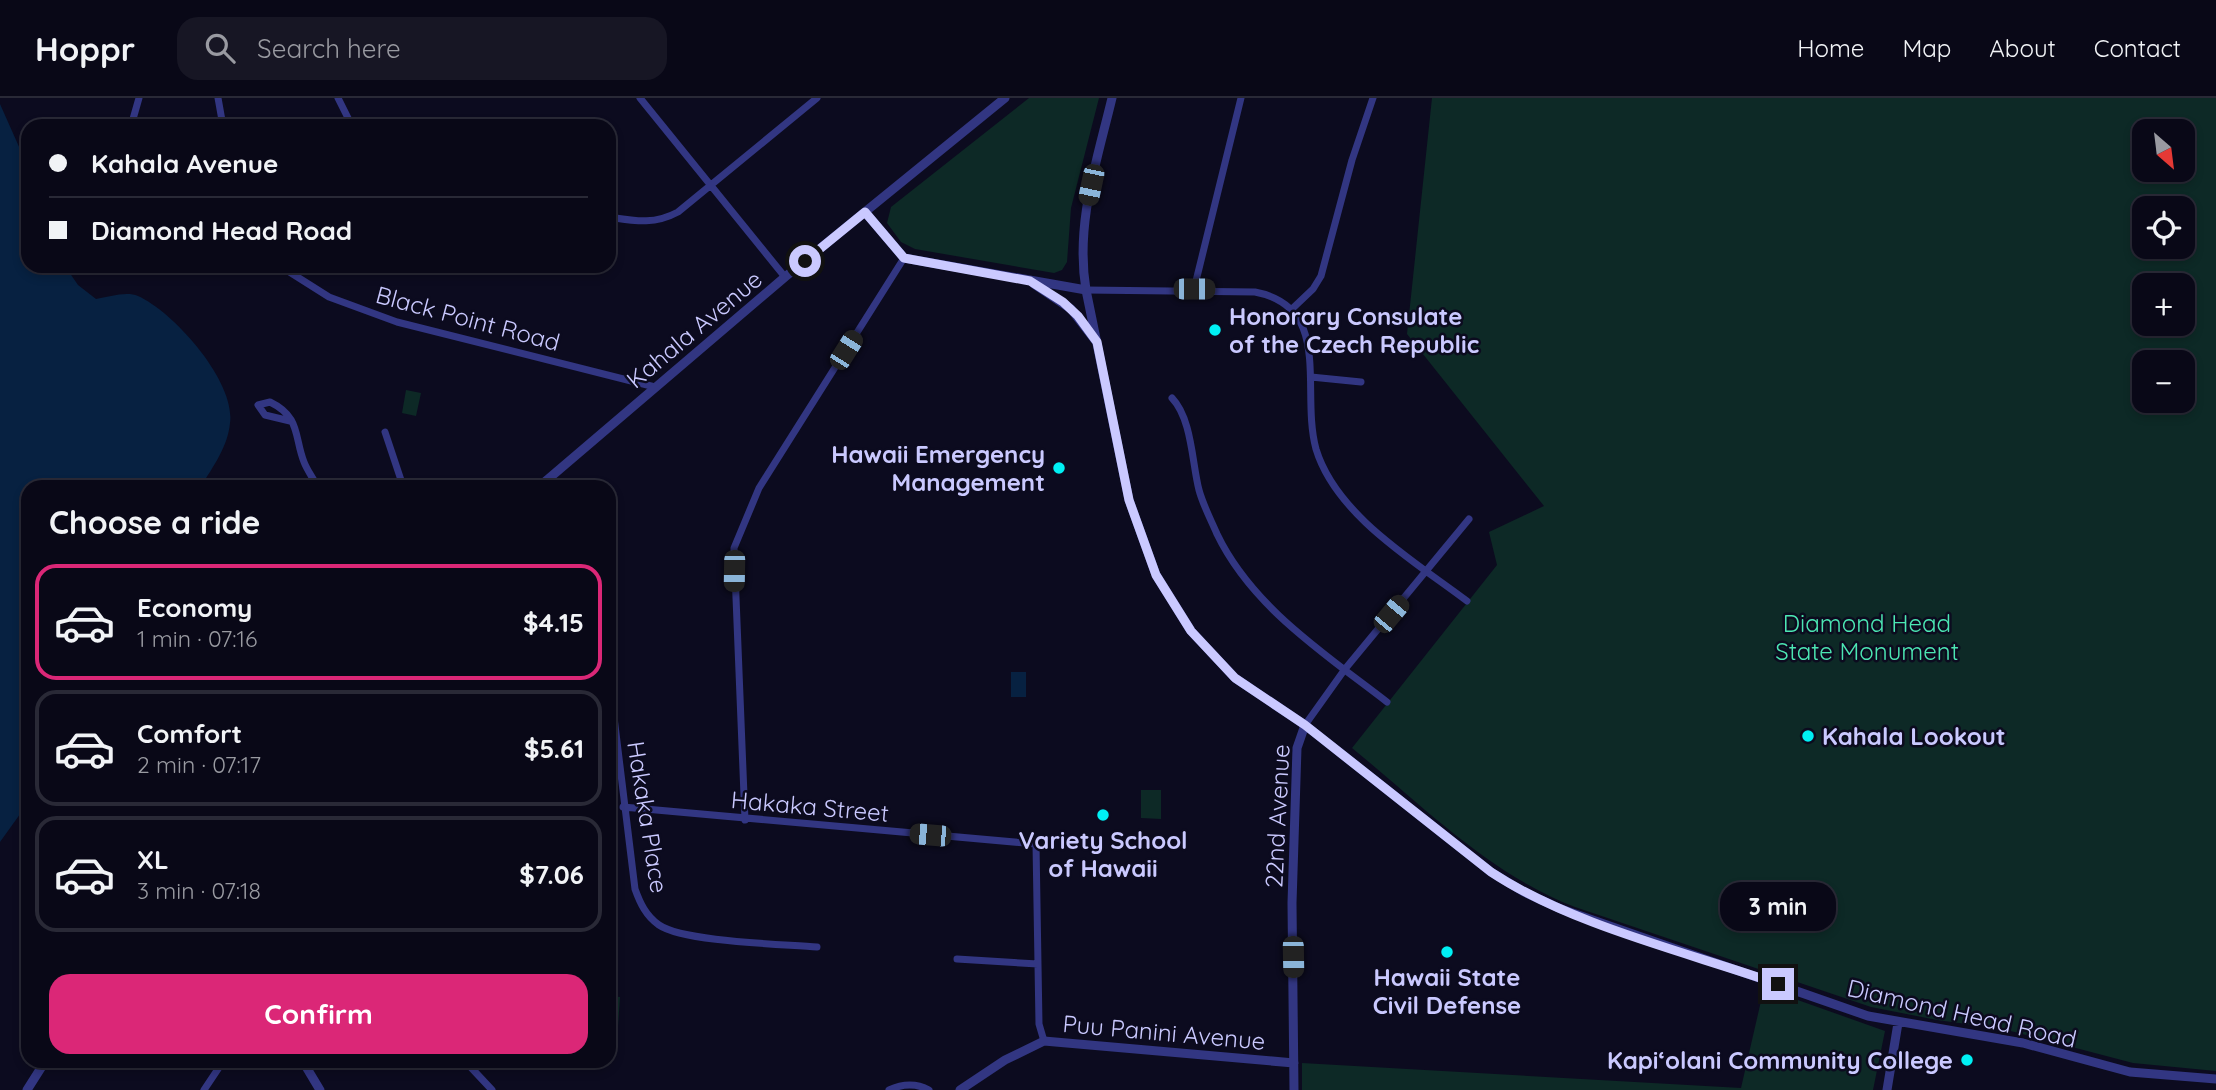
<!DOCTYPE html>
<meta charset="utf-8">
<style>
:root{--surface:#090817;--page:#171624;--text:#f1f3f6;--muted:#999aa1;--line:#292936;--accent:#db2777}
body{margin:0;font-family:Quicksand,sans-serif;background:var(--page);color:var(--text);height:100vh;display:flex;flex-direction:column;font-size:26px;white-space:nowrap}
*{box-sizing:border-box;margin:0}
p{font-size:23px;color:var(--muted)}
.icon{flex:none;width:38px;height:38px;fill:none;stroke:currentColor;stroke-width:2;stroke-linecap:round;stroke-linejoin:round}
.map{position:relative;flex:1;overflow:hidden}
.panel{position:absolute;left:21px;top:382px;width:595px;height:588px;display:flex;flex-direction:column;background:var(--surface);border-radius:21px;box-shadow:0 4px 10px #0003,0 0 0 2px var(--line)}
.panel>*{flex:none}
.guide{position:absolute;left:21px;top:21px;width:595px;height:154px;border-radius:21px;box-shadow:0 4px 10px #0003,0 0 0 2px var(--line);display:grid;align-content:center;height:154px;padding:0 28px;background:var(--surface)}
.needle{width:46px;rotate:152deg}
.tools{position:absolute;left:2132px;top:21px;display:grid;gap:14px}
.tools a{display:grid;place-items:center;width:63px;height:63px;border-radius:14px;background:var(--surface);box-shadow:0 4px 10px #0003,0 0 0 2px var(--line);font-size:35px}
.end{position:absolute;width:32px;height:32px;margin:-16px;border:9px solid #cac9ff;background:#111;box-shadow:0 0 0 4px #111}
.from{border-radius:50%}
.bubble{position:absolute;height:49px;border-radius:21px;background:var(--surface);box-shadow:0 4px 10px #0003,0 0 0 2px var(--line);font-size:23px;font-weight:800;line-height:49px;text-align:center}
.car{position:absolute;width:21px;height:42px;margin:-21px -10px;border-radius:9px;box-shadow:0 0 5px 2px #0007;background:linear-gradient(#222 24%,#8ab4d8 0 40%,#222 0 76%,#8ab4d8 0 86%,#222 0)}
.guide b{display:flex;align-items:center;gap:24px;height:66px;font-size:26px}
.guide b+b{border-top:2px solid var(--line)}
.guide i{width:18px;height:18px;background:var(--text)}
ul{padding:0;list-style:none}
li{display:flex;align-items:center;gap:21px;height:116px;margin:0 14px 10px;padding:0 14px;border:4px solid var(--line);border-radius:21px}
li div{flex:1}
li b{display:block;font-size:26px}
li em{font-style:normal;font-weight:800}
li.on{border-color:var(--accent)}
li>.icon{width:63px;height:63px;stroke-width:1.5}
h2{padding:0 28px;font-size:32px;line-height:84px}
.action{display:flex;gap:14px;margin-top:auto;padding:14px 28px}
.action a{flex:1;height:80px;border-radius:21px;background:var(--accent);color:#fff;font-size:28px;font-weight:800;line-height:80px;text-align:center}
header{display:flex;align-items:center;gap:42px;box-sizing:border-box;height:98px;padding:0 35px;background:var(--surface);border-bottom:2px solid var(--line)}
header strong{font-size:33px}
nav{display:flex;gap:38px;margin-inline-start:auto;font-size:24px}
.search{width:490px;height:63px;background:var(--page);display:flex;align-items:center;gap:18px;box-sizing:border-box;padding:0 24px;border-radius:21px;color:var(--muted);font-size:26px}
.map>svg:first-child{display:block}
</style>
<header>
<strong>Hoppr</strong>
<div class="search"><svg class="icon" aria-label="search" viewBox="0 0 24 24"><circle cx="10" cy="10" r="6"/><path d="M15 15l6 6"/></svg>Search here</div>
<nav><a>Home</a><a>Map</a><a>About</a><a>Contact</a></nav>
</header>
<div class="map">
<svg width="2216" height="992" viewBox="0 0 2216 992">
<rect width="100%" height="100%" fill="#0c0b1f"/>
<path fill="#0d2926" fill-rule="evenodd" d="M1029,0h70l-28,110 -4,54 -5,8 -8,3 -139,-24 -14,-7 -14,-19 4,-16z
M1432,0h784v973l-83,-8 -130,-34 -66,-9 -66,-13 -296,-100c-86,-33 -153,-102 -223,-159l145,-183 -8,-33 55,-26 -137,-172zM2144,33h38v39h-38zM2144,110h38v39h-38zM2144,187h38v39h-38zM2144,264h38v39h-38z
M406,292l15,3 -5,23 -14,-3z
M1141,692h20v29l-20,-1z
M1764,890l121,43 -12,59h-571v-27l439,25z
M609,898l11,1 -3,44 -8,-1z"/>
<path fill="#072141" d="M0,6l28,63v99h37l13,19 18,14c13,-2 30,-8 42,-3 36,16 98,86 92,127 -2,23 -17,44 -29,63h-173v317l-28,39z
M1011,574h15v25h-15z"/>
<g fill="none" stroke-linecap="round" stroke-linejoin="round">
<path stroke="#323682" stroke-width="7" d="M218,0l5,28
M338,0l14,28
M640,0l145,179
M131,28l8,-28
M609,119c26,4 45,8 69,-5l139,-114
M248,168h5
M280,168l49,31 68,25 258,65
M1194,191l47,-191
M1086,192l169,2c79,15 45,99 61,157 20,66 98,112 151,152
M1293,210l20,-19 8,-13 31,-116 21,-62
M1311,279l50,5
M1172,300c20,21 20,65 27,92 4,15 12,30 18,44 35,73 108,120 170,168
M290,323l-25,-6 -7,-10 12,-3c31,15 24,35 34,60 3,8 9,16 13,24
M385,334l18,54
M609,578l26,213c5,14 11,27 24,36 25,17 123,19 158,22
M1305,627l40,-56 124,-150
M623,709l413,37 3,180 5,17
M745,722l-11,-272 25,-60 145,-230
M957,861l81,5
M464,962l28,30
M204,992l20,-30
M889,992c13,-6 27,-7 40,0"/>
<path stroke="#323682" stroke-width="9" d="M1112,0c-15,63 -37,126 -26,192l43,210 27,75 35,56 44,47 70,47 186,147 33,20 37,17 307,107 155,27 107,29 86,7
M865,114l39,46 182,32
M1034,186l37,25 24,31
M540,388l245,-209 220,-179
M302,962l18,30
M27,992l19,-30
M960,992l45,-30 39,-19 250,22
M1294,992l-2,-187 5,-155 8,-23
M1887,992l11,-67"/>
</g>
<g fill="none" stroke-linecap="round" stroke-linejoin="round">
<path stroke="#cac9ff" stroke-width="9" d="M805,163l60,-49 39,46 126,23 33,21 15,14 19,26 32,158 27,75 35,56 44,47 70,47 186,147c80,53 196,80 287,112"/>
</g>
<g fill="#00f0f4" stroke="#0c0b1f" stroke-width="2.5">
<circle cx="1215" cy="232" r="7"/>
<circle cx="1059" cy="370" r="7"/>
<circle cx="1808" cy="638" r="7"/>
<circle cx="1103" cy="717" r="7"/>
<circle cx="1447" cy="854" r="7"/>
<circle cx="1967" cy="962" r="7"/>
</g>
<g text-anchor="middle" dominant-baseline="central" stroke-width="5" stroke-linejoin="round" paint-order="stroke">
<g font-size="24" font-weight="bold" fill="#cac9ff" stroke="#0c0b1f" text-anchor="start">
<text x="1229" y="218">Honorary Consulate<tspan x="1229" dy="28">of the Czech Republic</tspan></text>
<text x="1045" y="356" text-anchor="end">Hawaii Emergency<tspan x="1045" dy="28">Management</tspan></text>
<text x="1822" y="638">Kahala Lookout</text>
<text x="1103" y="742" text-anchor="middle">Variety School<tspan x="1103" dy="28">of Hawaii</tspan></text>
<text x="1447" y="879" text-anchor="middle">Hawaii State<tspan x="1447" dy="28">Civil Defense</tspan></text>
<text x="1953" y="962" text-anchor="end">Kapi‘olani Community College</text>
</g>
<g font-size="24" fill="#cac9ff" stroke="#0c0b1f">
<text transform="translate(468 220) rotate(15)">Black Point Road</text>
<text transform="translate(694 231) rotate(-40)">Kahala Avenue</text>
<text transform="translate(810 708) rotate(5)">Hakaka Street</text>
<text transform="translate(1277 718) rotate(-87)">22nd Avenue</text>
<text transform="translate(648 719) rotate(81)">Hakaka Place</text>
<text transform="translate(1962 915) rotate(13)">Diamond Head Road</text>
<text transform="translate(1164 934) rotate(5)">Puu Panini Avenue</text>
</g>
<g font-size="24" fill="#4ce7b3" stroke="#0c0b1f">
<text x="1867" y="525">Diamond Head<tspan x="1867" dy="28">State Monument</tspan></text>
</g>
</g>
</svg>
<div class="tools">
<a><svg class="needle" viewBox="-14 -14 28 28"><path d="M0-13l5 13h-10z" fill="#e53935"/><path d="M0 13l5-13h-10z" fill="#999aa1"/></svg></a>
<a><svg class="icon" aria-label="locate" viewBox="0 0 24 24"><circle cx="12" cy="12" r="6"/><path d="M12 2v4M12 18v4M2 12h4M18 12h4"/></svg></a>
<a>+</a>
<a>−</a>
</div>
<i class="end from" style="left:805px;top:163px"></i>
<i class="end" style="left:1778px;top:886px"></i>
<div class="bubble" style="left:1720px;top:784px;width:116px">3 min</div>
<i class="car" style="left:1091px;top:87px;rotate:192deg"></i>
<i class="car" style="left:1194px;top:191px;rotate:90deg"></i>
<i class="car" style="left:846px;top:252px;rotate:32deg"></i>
<i class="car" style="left:734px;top:473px;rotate:181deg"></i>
<i class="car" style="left:1391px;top:516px;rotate:40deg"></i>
<i class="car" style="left:930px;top:737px;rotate:275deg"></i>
<i class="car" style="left:1293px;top:859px;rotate:179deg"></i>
<div class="guide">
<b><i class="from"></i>Kahala Avenue</b>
<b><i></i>Diamond Head Road</b>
</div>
<section class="panel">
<h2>Choose a ride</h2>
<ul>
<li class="on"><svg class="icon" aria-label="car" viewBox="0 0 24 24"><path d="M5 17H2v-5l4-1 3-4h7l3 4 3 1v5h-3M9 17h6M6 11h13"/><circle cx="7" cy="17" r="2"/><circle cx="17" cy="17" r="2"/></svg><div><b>Economy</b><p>1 min · 07:16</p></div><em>$4.15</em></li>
<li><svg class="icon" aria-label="car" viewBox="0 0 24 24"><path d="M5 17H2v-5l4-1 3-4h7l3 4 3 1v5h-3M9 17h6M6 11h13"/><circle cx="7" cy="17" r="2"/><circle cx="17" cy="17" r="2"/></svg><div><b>Comfort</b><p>2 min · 07:17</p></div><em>$5.61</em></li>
<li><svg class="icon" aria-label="car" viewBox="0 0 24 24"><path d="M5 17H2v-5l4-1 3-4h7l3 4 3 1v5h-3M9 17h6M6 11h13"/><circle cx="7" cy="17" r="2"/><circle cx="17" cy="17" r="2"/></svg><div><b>XL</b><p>3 min · 07:18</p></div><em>$7.06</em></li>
</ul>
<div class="action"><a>Confirm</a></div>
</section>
</div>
